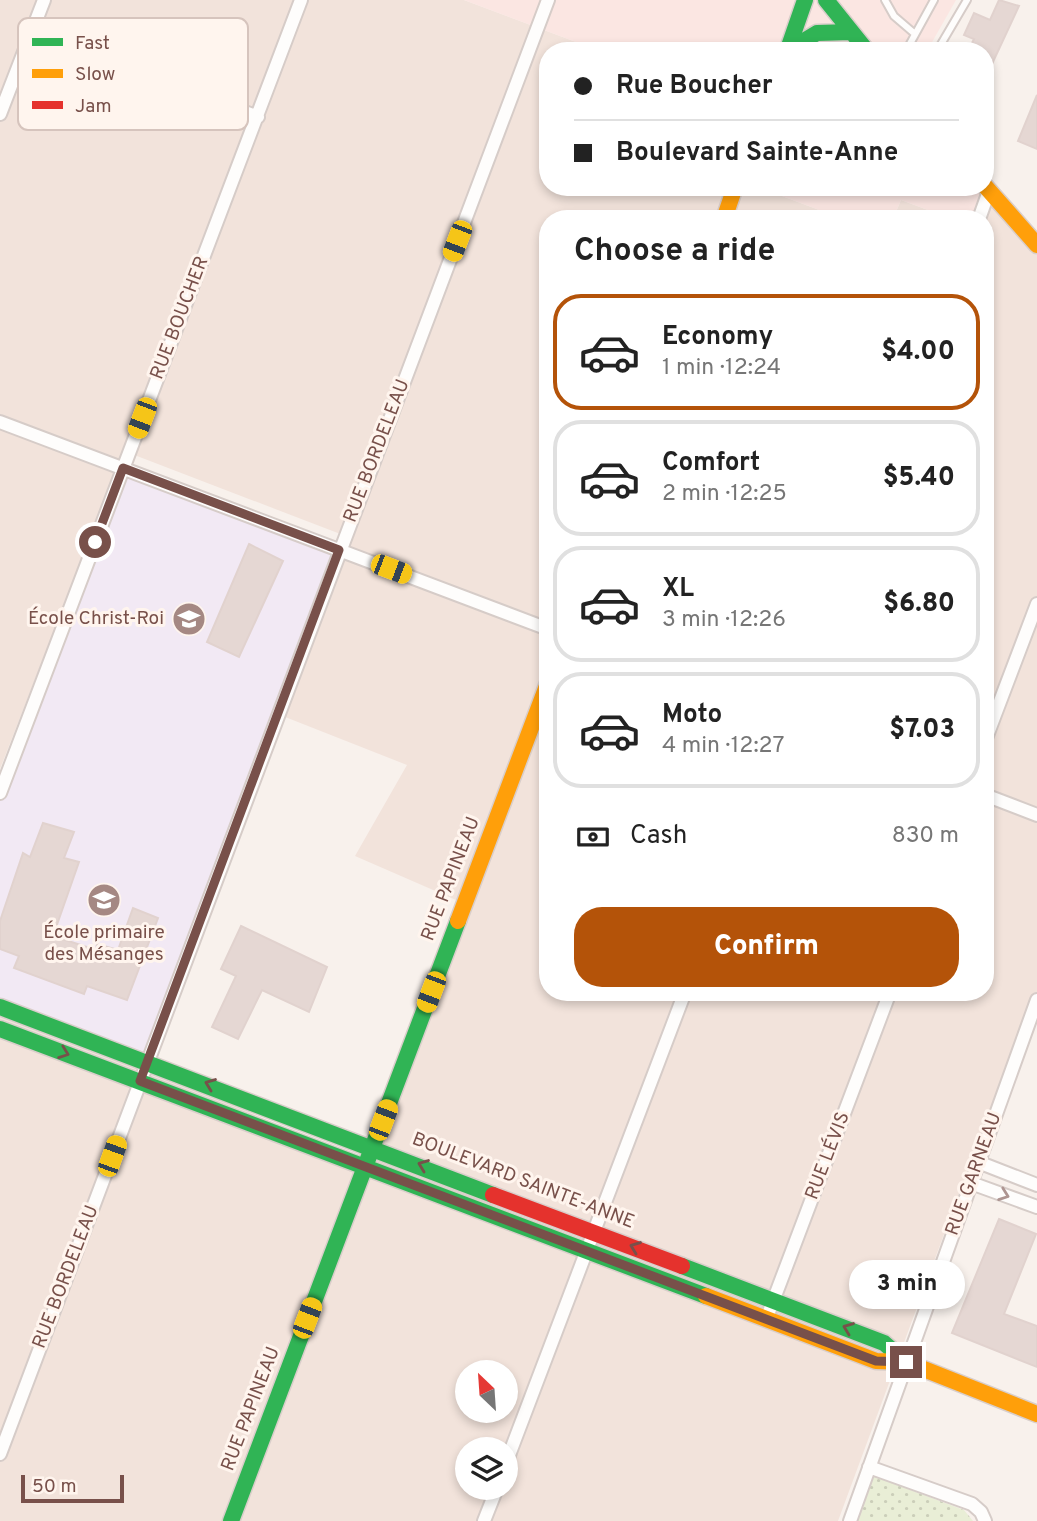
<!DOCTYPE html>
<meta charset="utf-8">
<style>
:root{--surface:#fff;--page:#f2f2f2;--text:#222;--muted:#767676;--line:#e0e0e0;--accent:#b45309}
body{margin:0;font-family:Overpass,sans-serif;background:var(--page);color:var(--text);height:100vh;display:flex;flex-direction:column;font-size:26px;white-space:nowrap}
*{box-sizing:border-box;margin:0}
p{font-size:23px;color:var(--muted)}
.icon{flex:none;width:38px;height:38px;fill:none;stroke:currentColor;stroke-width:2;stroke-linecap:round;stroke-linejoin:round}
.map{position:relative;flex:1;overflow:hidden}
.panel{position:absolute;left:539px;top:210px;width:455px;height:791px;display:flex;flex-direction:column;background:var(--surface);border-radius:28px;box-shadow:0 4px 10px #0003}
.panel>*{flex:none}
.banner{position:absolute;left:539px;top:42px;width:455px;height:154px;border-radius:28px;box-shadow:0 4px 10px #0003;display:grid;align-content:center;height:154px;padding:0 35px;background:var(--surface)}
.needle{width:46px;rotate:335deg}
.tools{position:absolute;left:455px;top:1360px;display:grid;gap:14px}
.tools a{display:grid;place-items:center;width:63px;height:63px;border-radius:50%;background:var(--surface);box-shadow:0 4px 10px #0003;font-size:35px}
.scale{position:absolute;left:21px;bottom:18px;width:103px;box-sizing:border-box;padding-left:7px;border:4px solid #78504a;border-top:0;font-size:19px;line-height:24px;white-space:nowrap;color:#78504a;-webkit-text-stroke:5px #fff5ee;paint-order:stroke}
.end{position:absolute;width:32px;height:32px;margin:-16px;border:9px solid #78504a;background:#fff;box-shadow:0 0 0 4px #fff}
.from{border-radius:50%}
.bubble{position:absolute;height:49px;border-radius:24px;background:var(--surface);box-shadow:0 4px 10px #0003;font-size:23px;font-weight:800;line-height:49px;text-align:center}
.car{position:absolute;width:21px;height:42px;margin:-21px -10px;border-radius:9px;box-shadow:0 0 5px 2px #0007;background:linear-gradient(#f5c518 24%,#345 0 40%,#f5c518 0 76%,#345 0 86%,#f5c518 0)}
.banner b{display:flex;align-items:center;gap:24px;height:66px;font-size:26px}
.banner b+b{border-top:2px solid var(--line)}
.banner i{width:18px;height:18px;background:var(--text)}
ul{padding:0;list-style:none}
li{display:flex;align-items:center;gap:21px;height:116px;margin:0 14px 10px;padding:0 21px;border:4px solid var(--line);border-radius:28px}
li div{flex:1}
li b{display:block;font-size:26px}
li em{font-style:normal;font-weight:800}
li.selected{border-color:var(--accent)}
li>.icon{width:63px;height:63px;stroke-width:1.5}
h2{padding:0 35px;font-size:32px;line-height:84px}
.pay{display:flex;align-items:center;gap:18px;height:77px;padding:0 35px;font-size:26px}
.pay p{margin-inline-start:auto}
.button{display:flex;gap:14px;margin-top:auto;padding:14px 35px}
.button a{flex:1;height:80px;border-radius:28px;background:var(--accent);color:#fff;font-size:28px;font-weight:800;line-height:80px;text-align:center}
.map>svg:first-child{display:block}
</style>
<div class="map">
<svg width="1037" height="1521" viewBox="0 0 1037 1521">
<defs>
<pattern id="grass-dots" width="8" height="8" patternUnits="userSpaceOnUse" patternTransform="scale(1.75)"><rect width="8" height="8" fill="#e9eed6"/><path d="M2 2h.1M6 6h.1" fill="none" stroke="#cbceb9" stroke-width="1.8" stroke-linecap="round"/></pattern>
</defs>
<rect width="100%" height="100%" fill="#f8f1ec"/>
<path fill="#f2e3db" fill-rule="evenodd" d="M0,0h464l136,51h-52v136h210l85,32h-295v773h437v-773h-13l9,-29 56,65v738l-77,198 -122,330h-838v-514l142,55 223,104 98,-263 -108,-47 52,-91 -132,-52 68,-178 -219,-84 -124,318zM467,1372h39v38h-39zM467,1449h39v39h-39z
M901,200l51,19h-59z"/>
<path fill="#fbe6e2" d="M464,0h492l-29,51h-327z
M758,187h220l3,3 -9,29h-20l-51,-19 -8,19h-50z"/>
<path fill="#f2e9f4" d="M123,468l216,82 -192,511 -147,-54v-214z"/>
<path fill="url(#grass-dots)" d="M873,1476l91,34 9,11h-117z"/>
<path fill="#e5d7d3" stroke="#e1d2ce" stroke-width="2" d="M999,0l20,6 -34,73v-28h-17l6,-12 -10,-4 10,-22 16,7z
M1037,95v54l-19,-8z
M249,544l34,17 -44,96 -32,-15z
M43,823l31,9 -10,26 15,4 -26,74 43,14 1,-6 21,6 15,-42 25,10 -31,82 -40,-14 -3,8 -70,-26 5,-12 -19,-7v-28l23,-68 7,4z
M241,926l86,41 -18,45 -47,-22 -24,49 -26,-12 24,-51 -15,-7z
M999,1219l37,15 -32,80 33,12v41l-85,-34z"/>
<g fill="none" stroke-linecap="round" stroke-linejoin="round">
<defs>
<path id="lane" d="M885,0l9,16 21,18
M906,51l28,-51
M937,51l30,-51"/>
<path id="street" d="M32,32l226,85
M0,114l44,-114
M979,219l10,-28
M0,422l548,207
M985,741l52,-137
M0,793l301,-793
M985,795l52,20
M978,1162l59,23
M971,1183l66,24
M766,1320l124,-328
M0,1454l548,-1454
M506,1463l179,-471
M869,1467l103,37 9,8 4,9
M484,1521l13,-33
M850,1521l187,-521"/>
<path id="fast" d="M826,0l41,51
M788,49l17,-49
M787,51l30,-18 34,-1
M0,1007l493,188
M0,1029l706,267
M682,1266l202,77 22,19
M231,1521l227,-600"/>
<path id="slow" d="M985,186l52,59
M724,219l11,-32
M458,921l90,-238
M706,1296l170,65 30,1 131,52"/>
<path id="jam" d="M493,1195l189,71"/>
</defs>
<use href="#lane" stroke="#d6ccc8" stroke-width="10"/>
<use href="#street" stroke="#d6ccc8" stroke-width="16"/>
<use href="#fast" stroke="#d9ceca" stroke-width="19"/>
<use href="#slow" stroke="#d9ceca" stroke-width="19"/>
<use href="#jam" stroke="#d9ceca" stroke-width="19"/>
<use href="#lane" stroke="#fefdfc" stroke-width="6"/>
<use href="#street" stroke="#fefdfc" stroke-width="12"/>
<use href="#fast" stroke="#30b455" stroke-width="16"/>
<use href="#slow" stroke="#ff9f0a" stroke-width="16"/>
<use href="#jam" stroke="#e5322d" stroke-width="16"/>
</g>
<defs><path id="oneway-chevron" d="M-2-3.5L2.5 0L-2 3.5" fill="none" stroke-width="1.6" stroke-linecap="round" stroke-linejoin="round" transform="scale(1.75)"/></defs>
<g stroke="#78504a">
<use href="#oneway-chevron" transform="translate(64 1053) rotate(20)"/>
<use href="#oneway-chevron" transform="translate(210 1084) rotate(-159)"/>
<use href="#oneway-chevron" transform="translate(423 1165) rotate(-159)"/>
<use href="#oneway-chevron" transform="translate(635 1247) rotate(-159)"/>
<use href="#oneway-chevron" transform="translate(848 1328) rotate(-159)"/>
</g>
<use stroke="#ae9591" href="#oneway-chevron" transform="translate(1004 1195) rotate(20)"/>
<g fill="none" stroke-linecap="round" stroke-linejoin="round">
<path stroke="#78504a" stroke-width="9" d="M95,542l28,-74 216,82 -199,531 736,280 30,1"/>
</g>
<defs>
<symbol id="school-disc" viewBox="-11 -11 22 22"><circle r="9.5" fill="#a58883" stroke="#fff5ee"/><path d="M0-5L7-2L0 1L-7-2ZM-4 1L0 2.5L4 1V4Q0 6-4 4Z" fill="#fff"/></symbol>
</defs>
<g fill-rule="evenodd">
<use href="#school-disc" x="170" y="600" width="38" height="38"/>
<use href="#school-disc" x="85" y="881" width="38" height="38"/>
</g>
<g text-anchor="middle" dominant-baseline="central" stroke-width="6" stroke-linejoin="round" paint-order="stroke">
<g font-size="19" fill="#78504a" stroke="#fff5ee">
<text transform="translate(180 318) rotate(-69)">RUE BOUCHER</text>
<text transform="translate(377 451) rotate(-69)">RUE BORDELEAU</text>
<text transform="translate(451 879) rotate(-69)">RUE PAPINEAU</text>
<text transform="translate(828 1156) rotate(-69)">RUE LÉVIS</text>
<text transform="translate(974 1174) rotate(-70)">RUE GARNEAU</text>
<text transform="translate(523 1181) rotate(21)">BOULEVARD SAINTE-ANNE</text>
<text transform="translate(66 1277) rotate(-69)">RUE BORDELEAU</text>
<text transform="translate(251 1409) rotate(-69)">RUE PAPINEAU</text>
</g>
<g font-size="19" fill="#78504a" stroke="#fff5ee" text-anchor="end">
<text x="164" y="619">École Christ-Roi</text>
<text x="104" y="933" text-anchor="middle">École primaire<tspan x="104" dy="22">des Mésanges</tspan></text>
</g>
</g>
<rect x="18" y="18" width="230" height="112" rx="10" fill="#fff5ee" stroke="#d6c4bd" stroke-width="2"/>
<rect x="32" y="38" width="31" height="8" fill="#30b455"/>
<rect x="32" y="69" width="31" height="9" fill="#ff9f0a"/>
<rect x="32" y="101" width="31" height="8" fill="#e5322d"/>
<g font-size="19" fill="#78504a">
<text x="75" y="49">Fast</text>
<text x="75" y="80">Slow</text>
<text x="75" y="112">Jam</text>
</g>
</svg>
<div class="tools">
<a><svg class="needle" viewBox="-14 -14 28 28"><path d="M0-13l5 13h-10z" fill="#e53935"/><path d="M0 13l5-13h-10z" fill="#767676"/></svg></a>
<a><svg class="icon" aria-label="layers" viewBox="0 0 24 24"><path d="M12 4l9 5-9 5-9-5zM3 14l9 5 9-5"/></svg></a>
</div>
<div class="scale">50 m</div>
<i class="end from" style="left:95px;top:542px"></i>
<i class="end" style="left:906px;top:1362px"></i>
<div class="bubble" style="left:849px;top:1260px;width:116px">3 min</div>
<i class="car" style="left:457px;top:241px;rotate:201deg"></i>
<i class="car" style="left:142px;top:418px;rotate:201deg"></i>
<i class="car" style="left:391px;top:569px;rotate:111deg"></i>
<i class="car" style="left:431px;top:992px;rotate:201deg"></i>
<i class="car" style="left:383px;top:1120px;rotate:21deg"></i>
<i class="car" style="left:112px;top:1156px;rotate:20deg"></i>
<i class="car" style="left:307px;top:1318px;rotate:21deg"></i>
<div class="banner">
<b><i class="from"></i>Rue Boucher</b>
<b><i></i>Boulevard Sainte-Anne</b>
</div>
<section class="panel">
<h2>Choose a ride</h2>
<ul>
<li class="selected"><svg class="icon" aria-label="car" viewBox="0 0 24 24"><path d="M5 17H2v-5l4-1 3-4h7l3 4 3 1v5h-3M9 17h6M6 11h13"/><circle cx="7" cy="17" r="2"/><circle cx="17" cy="17" r="2"/></svg><div><b>Economy</b><p>1 min · 12:24</p></div><em>$4.00</em></li>
<li><svg class="icon" aria-label="car" viewBox="0 0 24 24"><path d="M5 17H2v-5l4-1 3-4h7l3 4 3 1v5h-3M9 17h6M6 11h13"/><circle cx="7" cy="17" r="2"/><circle cx="17" cy="17" r="2"/></svg><div><b>Comfort</b><p>2 min · 12:25</p></div><em>$5.40</em></li>
<li><svg class="icon" aria-label="car" viewBox="0 0 24 24"><path d="M5 17H2v-5l4-1 3-4h7l3 4 3 1v5h-3M9 17h6M6 11h13"/><circle cx="7" cy="17" r="2"/><circle cx="17" cy="17" r="2"/></svg><div><b>XL</b><p>3 min · 12:26</p></div><em>$6.80</em></li>
<li><svg class="icon" aria-label="car" viewBox="0 0 24 24"><path d="M5 17H2v-5l4-1 3-4h7l3 4 3 1v5h-3M9 17h6M6 11h13"/><circle cx="7" cy="17" r="2"/><circle cx="17" cy="17" r="2"/></svg><div><b>Moto</b><p>4 min · 12:27</p></div><em>$7.03</em></li>
</ul>
<div class="pay"><svg class="icon" aria-label="cash" viewBox="0 0 24 24"><path d="M3 7h18v10H3z"/><circle cx="12" cy="12" r="2"/></svg>Cash<p>830 m</p></div>
<div class="button"><a>Confirm</a></div>
</section>
</div>
